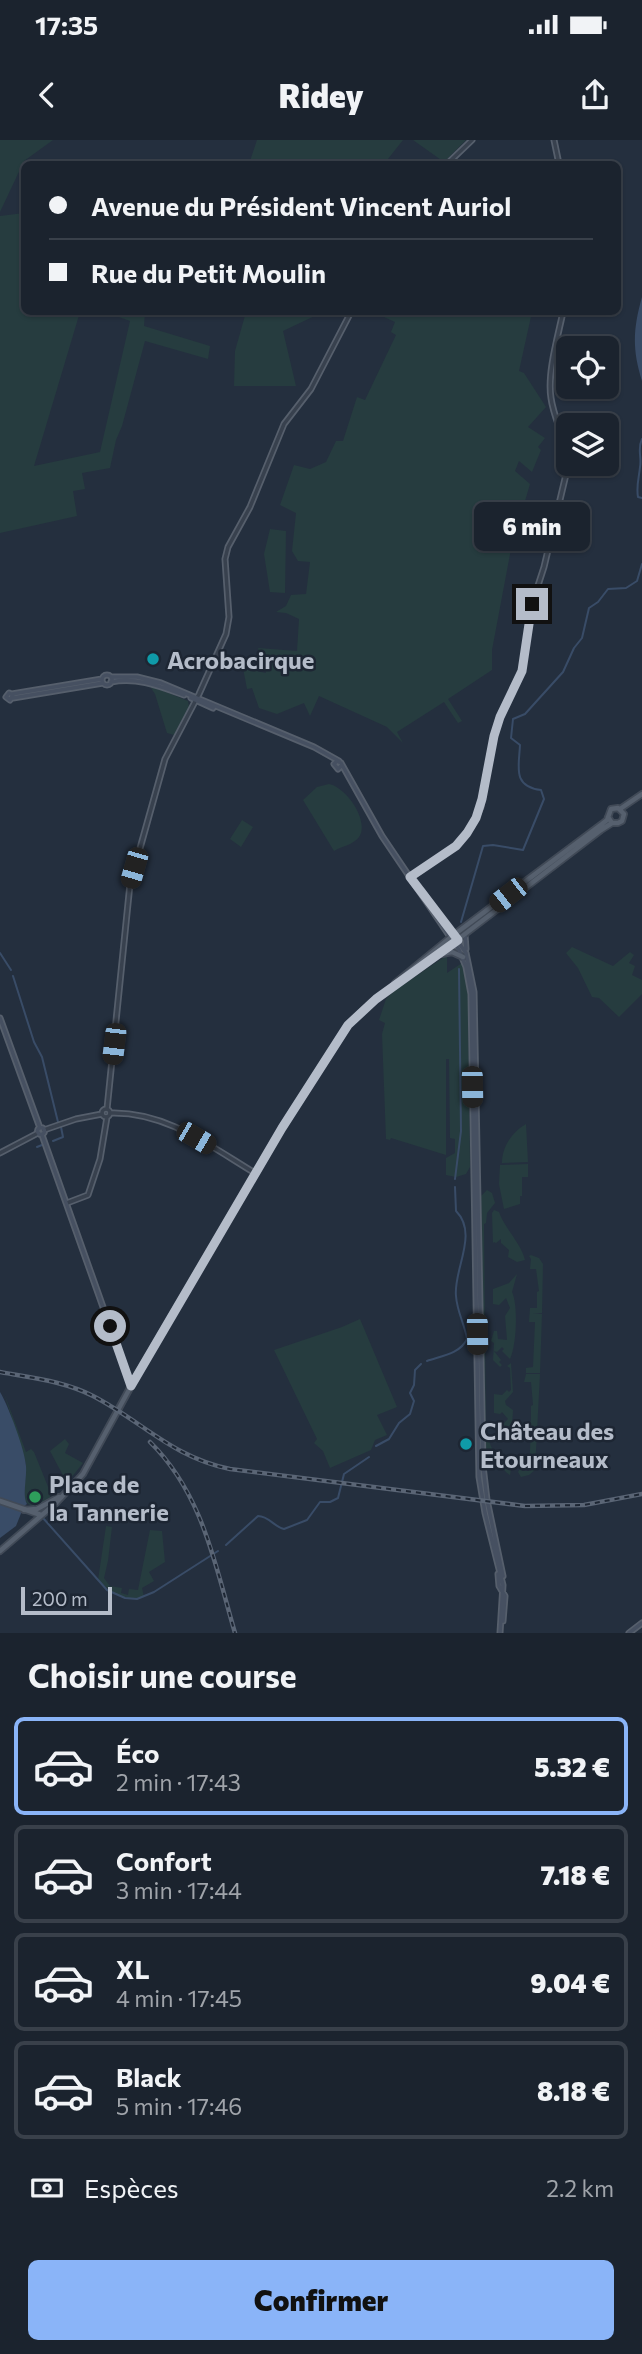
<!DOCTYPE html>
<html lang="fr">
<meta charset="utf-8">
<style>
:root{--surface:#1b232e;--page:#282f3a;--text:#f1f3f6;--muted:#a0a4aa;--line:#39404a;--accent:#8ab4f8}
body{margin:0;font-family:Commissioner,sans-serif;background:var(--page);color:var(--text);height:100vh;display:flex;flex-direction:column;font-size:26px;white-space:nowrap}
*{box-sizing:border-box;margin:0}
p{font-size:23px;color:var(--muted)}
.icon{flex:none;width:38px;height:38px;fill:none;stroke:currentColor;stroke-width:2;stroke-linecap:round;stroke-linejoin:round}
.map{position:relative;height:1493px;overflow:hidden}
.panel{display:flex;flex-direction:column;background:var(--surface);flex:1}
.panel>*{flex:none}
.top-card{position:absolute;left:21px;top:21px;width:600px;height:154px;border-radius:10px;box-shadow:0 2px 5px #0004,0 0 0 2px var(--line);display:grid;align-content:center;height:154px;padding:0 28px;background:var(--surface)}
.controls{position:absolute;left:556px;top:196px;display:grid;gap:14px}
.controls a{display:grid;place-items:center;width:63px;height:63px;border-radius:10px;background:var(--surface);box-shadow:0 2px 5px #0004,0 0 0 2px var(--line);font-size:35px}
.scale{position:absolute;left:21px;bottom:18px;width:91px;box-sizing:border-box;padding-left:7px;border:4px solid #b4bcc9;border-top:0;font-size:19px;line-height:24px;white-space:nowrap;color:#b4bcc9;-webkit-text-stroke:5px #1d2633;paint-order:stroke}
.end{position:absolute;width:32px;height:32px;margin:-16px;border:9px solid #b4bcc9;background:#111;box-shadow:0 0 0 4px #111}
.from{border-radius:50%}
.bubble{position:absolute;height:49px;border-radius:10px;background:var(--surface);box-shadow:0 2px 5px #0004,0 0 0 2px var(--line);font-size:23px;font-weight:800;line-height:49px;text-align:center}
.car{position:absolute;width:21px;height:42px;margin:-21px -10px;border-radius:9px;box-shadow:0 0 5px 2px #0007;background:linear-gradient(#222 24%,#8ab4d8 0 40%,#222 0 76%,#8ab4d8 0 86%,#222 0)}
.top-card b{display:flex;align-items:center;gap:24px;height:66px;font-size:26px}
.top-card b+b{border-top:2px solid var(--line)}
.top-card i{width:18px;height:18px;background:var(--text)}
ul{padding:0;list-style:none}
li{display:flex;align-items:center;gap:21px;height:98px;margin:0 14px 10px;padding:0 14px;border:4px solid var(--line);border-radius:10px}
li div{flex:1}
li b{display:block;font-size:26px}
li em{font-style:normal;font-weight:800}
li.current{border-color:var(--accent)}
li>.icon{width:63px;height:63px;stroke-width:1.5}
h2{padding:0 28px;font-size:32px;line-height:84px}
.pay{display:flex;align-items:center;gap:18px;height:77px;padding:0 28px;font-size:26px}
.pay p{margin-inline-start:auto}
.action{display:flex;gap:14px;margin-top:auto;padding:14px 28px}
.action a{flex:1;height:80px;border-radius:10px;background:var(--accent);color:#111;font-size:28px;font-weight:800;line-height:80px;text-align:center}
.status{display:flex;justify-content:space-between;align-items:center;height:49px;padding:0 35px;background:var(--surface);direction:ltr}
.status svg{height:19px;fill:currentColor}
header{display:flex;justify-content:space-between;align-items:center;height:91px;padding:0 28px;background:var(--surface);font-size:32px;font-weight:800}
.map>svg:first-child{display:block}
</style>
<div class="status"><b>17:35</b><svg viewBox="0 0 49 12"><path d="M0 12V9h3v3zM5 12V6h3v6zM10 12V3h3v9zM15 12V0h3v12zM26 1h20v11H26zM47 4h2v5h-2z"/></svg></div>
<header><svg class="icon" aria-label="back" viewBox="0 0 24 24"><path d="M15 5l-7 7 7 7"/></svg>Ridey<svg class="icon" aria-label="share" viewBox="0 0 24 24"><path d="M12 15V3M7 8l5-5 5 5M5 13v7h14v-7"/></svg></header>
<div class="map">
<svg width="642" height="1493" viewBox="0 0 642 1493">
<rect width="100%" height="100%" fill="#242f3e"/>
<path fill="#263c3f" d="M0,0h53l-29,21 -24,51z
M257,0h146l-19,24h-135z
M413,0h53l-22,22z
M24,73v99h56l-46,154 66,-14 30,-131 -25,-9h40l-1,14 66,20 -2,13 -63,-18 -23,85 -6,14 -6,28 -28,5 3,16 -12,2 4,25 -77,17v-317z
M246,172h77l-40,19 13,55h-62l1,-35z
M373,172h159l-13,59 5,2 22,34 -18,20 17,11 -7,9 3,3 -9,22 -13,-11 -4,10 15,13 -19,65 -19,101v20l-44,29 14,22 -4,2 -14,-21 -47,30 6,11 -16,-16 -68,-31 -9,20 -6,-13 -27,11 -18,-6 -7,-20 -5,1 -4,-21 23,5 -8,-25 39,3 2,-32 -13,-6 -10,-1 10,-6 5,-11 15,-1 4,-32 -12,-1 -6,-10 4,-38 -16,-8 14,-40 16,4 16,-7 10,-21h7l14,-44 8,3 31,-65 -5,-3 4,-10z
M270,389l16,2 -1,62 -15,-1 -6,-38z
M149,545l39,16 1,6 -15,28 -7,-2 -12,-39z
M329,644c17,3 41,37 30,53 -6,8 -17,9 -25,14l-31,-51 14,-13z
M242,680l11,7 -12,20 -11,-8z
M572,807l41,19 17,-14 4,3 -5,8 6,3 -3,9 10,5v14l-23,23 -20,-19 -7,-1 -14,-29 -12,-15z
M447,815v18l15,-10 6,26 2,178 -4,7 -10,3 -10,-2v-17l9,-5v-14l-5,-1 -1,-79h-3v96l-55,-17 -1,2 -4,-1 -4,-105 3,-11 -6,-3 7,-21 7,-7z
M526,984l2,38 -26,1c0,-16 10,-31 24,-39z
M528,1024v13h-6v19h-2v8l-16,5 -5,-25 1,-19z
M487,1050l5,3 3,10 -8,10 -1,10 -2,1 2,215h3c1,13 14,21 22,30l-1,6c-7,-4 -8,-10 -13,-15 -5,-5 -9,-4 -13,-9l-3,-255z
M494,1070l5,2c6,17 22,31 26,48l-8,2 -9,-5 1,-7 -8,-7v-4l-5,4 -2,-1 -1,1 -1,-30z
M531,1115l8,3 4,6 -1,49h-9l9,1 -2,59h-14v-5l7,-1 2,-45h-6l1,-14h7v-16l2,-1 -3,-22h-6l1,-10 -2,-3z
M517,1134l-5,18c6,12 5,52 -2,67l-8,-8 2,-2 -2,-2 -5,5 -3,-1 7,9 -2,2 3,3 -2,2 -7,-7 1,-17 -3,-2 3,-10h3l1,8 9,1 -2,-24 5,-8 -4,-10 -7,7 -6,-1v-15l16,-6z
M360,1179l37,88 -20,8 10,20 -12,5 -4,10 -41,18 -7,-17 -9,-8 3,-4 -43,-89 68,-23z
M511,1223l2,29 -8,9 1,4 7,5 -1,15 -13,15 4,-13 -2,-1 7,-7 -6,-7 -2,2 -6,-1v-19l8,1 5,-5 2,2 2,-2 -1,-22 -3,-2z
M526,1234h14l-5,96 -6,5 -8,2 -3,-5 3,-5 1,4h7l2,-42h-7l-2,-6 9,-2v-15l2,-1 -2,-23h-7z
M4,1253l22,59 5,-3 3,3 17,42 -3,9 -14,5 -10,-7 2,-37z
M65,1299l4,5 -4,9 18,10 -16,20 -17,-32z
M106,1386l6,1 -4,34 -4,17 6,8 12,2 -1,5 7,2 1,-6 9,1 12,-60 12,1 3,31 -16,10 5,9 -12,7 2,9c-19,5 -33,-4 -46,-17z"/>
<path fill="#394c67" d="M642,157v84c-10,-32 -9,-52 0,-84z
M0,1252c8,13 25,58 26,74 1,12 -4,30 1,38l-3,2 -8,20 -16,12z"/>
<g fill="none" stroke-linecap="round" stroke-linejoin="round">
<path stroke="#394c67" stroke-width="2" d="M642,299c-5,10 0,18 -2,28 -1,11 -4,19 -2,30l4,1
M461,782l22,-76 10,-1 30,5 21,-51 -3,-9c-29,-4 -22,-23 -21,-45l-9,-7 2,-19 12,-5 38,-42 11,-24 8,-10 7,-30 9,-6 10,-13 18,-1 11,-7 5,-17
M0,813l11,17
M13,836l21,66 8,15 16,65
M53,1001l10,-4 -2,-10
M37,1007l5,-2
M455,1039l6,-48 -2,-162
M427,1221c14,-5 33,-7 40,-22 -2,-14 -10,-27 -11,-43 -3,-26 23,-62 0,-85l-1,-24
M376,1306l13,-7 10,-16 11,-9 4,-13 -4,-8 4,-8 1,-15 6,-6
M43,1378l64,72 18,8 12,1 17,-7 64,-41
M226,1405l32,-29c11,0 16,11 26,13l23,-9 13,-18h10l8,-4 6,-24 25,-17"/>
<defs>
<path id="tertiary" d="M554,0l5,24
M447,24l25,-24
M410,738l46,-32 16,-20 9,-19 13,-72 6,-18 22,-46 10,-67 12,-37 24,-101c0,-24 -14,-45 -17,-68 -4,-25 7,-62 12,-86
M102 973a4 4 0 1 1 8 0a4 4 0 1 1-8 0Z
M107,969l23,-225 35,-125 34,-65 27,-60 3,-17 -4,-58 3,-12 22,-40 34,-83 27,-35 40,-77
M110,973c55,-2 100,33 145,60
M44,990l32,-11 26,-5
M0,1013l38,-20
M67,1063l21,-8 12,-36 7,-42"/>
<path id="secondary" d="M102 540a5 5 0 1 1 10 0a5 5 0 1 1-10 0Z
M111,537h26l24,6 153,64 25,14
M111,542c27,-5 48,4 73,13
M9,553l4,2 -3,5 -4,-3z
M12,554l90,-15
M13,558l90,-15
M191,558l22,10
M342,625l-4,4 -4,-5 3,-3 4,2 41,73 77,114 7,17 5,27 8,483 6,36 18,72 -3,48
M422,751l44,62 8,39 9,474 4,34 16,76
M465,795l1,14
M0,878l40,110
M37.5 991a3.5 3.5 0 1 1 7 0a3.5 3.5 0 1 1-7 0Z
M42,995l89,251
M498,1434l1,12 6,10 -2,25
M629,1493l13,-10"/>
<path id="primary" d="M620,669l22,-15
M442,814l10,-2 11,5
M395,843l56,-46 151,-113 5,-4 4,-11 7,-1 6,6 -2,7 -4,2h-6l-4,-6
M0,1361l41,14
M24,1370l13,-1 22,-12
M0,1411l56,-48 27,-29 53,-97 146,-249 66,-103 24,-23 89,-65 140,-107 11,-7"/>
</defs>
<use href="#tertiary" stroke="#565f6c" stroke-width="7"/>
<use href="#secondary" stroke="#565f6c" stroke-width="7"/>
<use href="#primary" stroke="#414a57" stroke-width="8"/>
<use href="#tertiary" stroke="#38414e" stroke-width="3.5"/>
<use href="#secondary" stroke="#465061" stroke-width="3.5"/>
<use href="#primary" stroke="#56606e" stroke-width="4.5"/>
<defs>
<path id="rail" d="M0,1232c32,6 64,9 93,24 50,26 79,61 137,73l295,37 59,-1 58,-11
M150,1302c53,52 65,123 85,191"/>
</defs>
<use href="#rail" stroke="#5a6575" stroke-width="4.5"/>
<use href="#rail" stroke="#1d2633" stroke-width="2" stroke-dasharray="5" stroke-linecap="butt"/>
</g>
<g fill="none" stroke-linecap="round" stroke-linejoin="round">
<path stroke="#b4bcc9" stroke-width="9" d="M110,1186l21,60 151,-258 66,-103 28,-26 82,-59 -48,-63 46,-31 11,-13 9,-15 6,-19 12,-63 6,-19 22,-46 10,-67"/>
</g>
<g fill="#0f9aa8" stroke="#1d2633" stroke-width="2.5">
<circle cx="153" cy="519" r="7"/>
<circle cx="466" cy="1304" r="7"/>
</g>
<circle fill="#2e9e5b" stroke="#1d2633" stroke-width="2.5" cx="35" cy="1357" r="7"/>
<g text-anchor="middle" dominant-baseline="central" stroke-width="5" stroke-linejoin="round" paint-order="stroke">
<g font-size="24" font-weight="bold" fill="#b4bcc9" stroke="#1d2633" text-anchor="start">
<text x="167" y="519">Acrobacirque</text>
<text x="480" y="1290">Château des<tspan x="480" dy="28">Etourneaux</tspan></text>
<text x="49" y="1343">Place de<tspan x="49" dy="28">la Tannerie</tspan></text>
</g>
</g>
</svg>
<div class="controls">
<a><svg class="icon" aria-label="locate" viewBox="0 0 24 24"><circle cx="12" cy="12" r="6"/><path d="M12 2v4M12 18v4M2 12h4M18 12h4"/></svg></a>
<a><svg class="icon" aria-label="layers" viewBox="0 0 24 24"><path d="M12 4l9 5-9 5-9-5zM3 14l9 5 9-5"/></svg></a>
</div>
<div class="scale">200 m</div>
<i class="end from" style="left:110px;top:1186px"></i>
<i class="end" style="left:532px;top:464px"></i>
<div class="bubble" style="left:474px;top:362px;width:116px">6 min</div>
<i class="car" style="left:134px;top:728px;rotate:196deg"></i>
<i class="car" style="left:508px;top:755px;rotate:232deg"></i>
<i class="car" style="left:114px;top:904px;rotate:187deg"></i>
<i class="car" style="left:472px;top:947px;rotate:179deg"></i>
<i class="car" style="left:196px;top:998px;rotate:120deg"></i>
<i class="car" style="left:477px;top:1194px;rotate:179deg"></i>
<div class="top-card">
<b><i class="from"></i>Avenue du Président Vincent Auriol</b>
<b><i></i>Rue du Petit Moulin</b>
</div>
</div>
<section class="panel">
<h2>Choisir une course</h2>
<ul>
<li class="current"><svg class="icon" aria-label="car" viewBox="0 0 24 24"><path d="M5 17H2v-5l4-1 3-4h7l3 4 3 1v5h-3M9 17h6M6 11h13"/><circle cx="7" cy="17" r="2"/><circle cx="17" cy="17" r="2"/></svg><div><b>Éco</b><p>2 min · 17:43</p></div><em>5.32 €</em></li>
<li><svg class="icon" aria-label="car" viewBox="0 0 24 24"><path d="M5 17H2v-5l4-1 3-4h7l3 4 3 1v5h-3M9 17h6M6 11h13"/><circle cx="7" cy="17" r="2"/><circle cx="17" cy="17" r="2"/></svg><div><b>Confort</b><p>3 min · 17:44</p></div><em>7.18 €</em></li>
<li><svg class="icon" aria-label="car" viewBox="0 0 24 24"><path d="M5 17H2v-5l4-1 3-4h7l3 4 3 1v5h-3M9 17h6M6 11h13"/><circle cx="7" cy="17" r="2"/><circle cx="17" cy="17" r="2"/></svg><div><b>XL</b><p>4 min · 17:45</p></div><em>9.04 €</em></li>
<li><svg class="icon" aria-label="car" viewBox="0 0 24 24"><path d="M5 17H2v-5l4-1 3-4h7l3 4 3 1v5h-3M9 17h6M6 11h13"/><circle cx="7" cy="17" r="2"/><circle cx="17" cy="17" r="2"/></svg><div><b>Black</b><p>5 min · 17:46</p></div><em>8.18 €</em></li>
</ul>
<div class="pay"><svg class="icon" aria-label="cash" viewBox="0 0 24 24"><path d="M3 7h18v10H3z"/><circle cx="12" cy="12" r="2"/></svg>Espèces<p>2.2 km</p></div>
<div class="action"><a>Confirmer</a></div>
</section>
